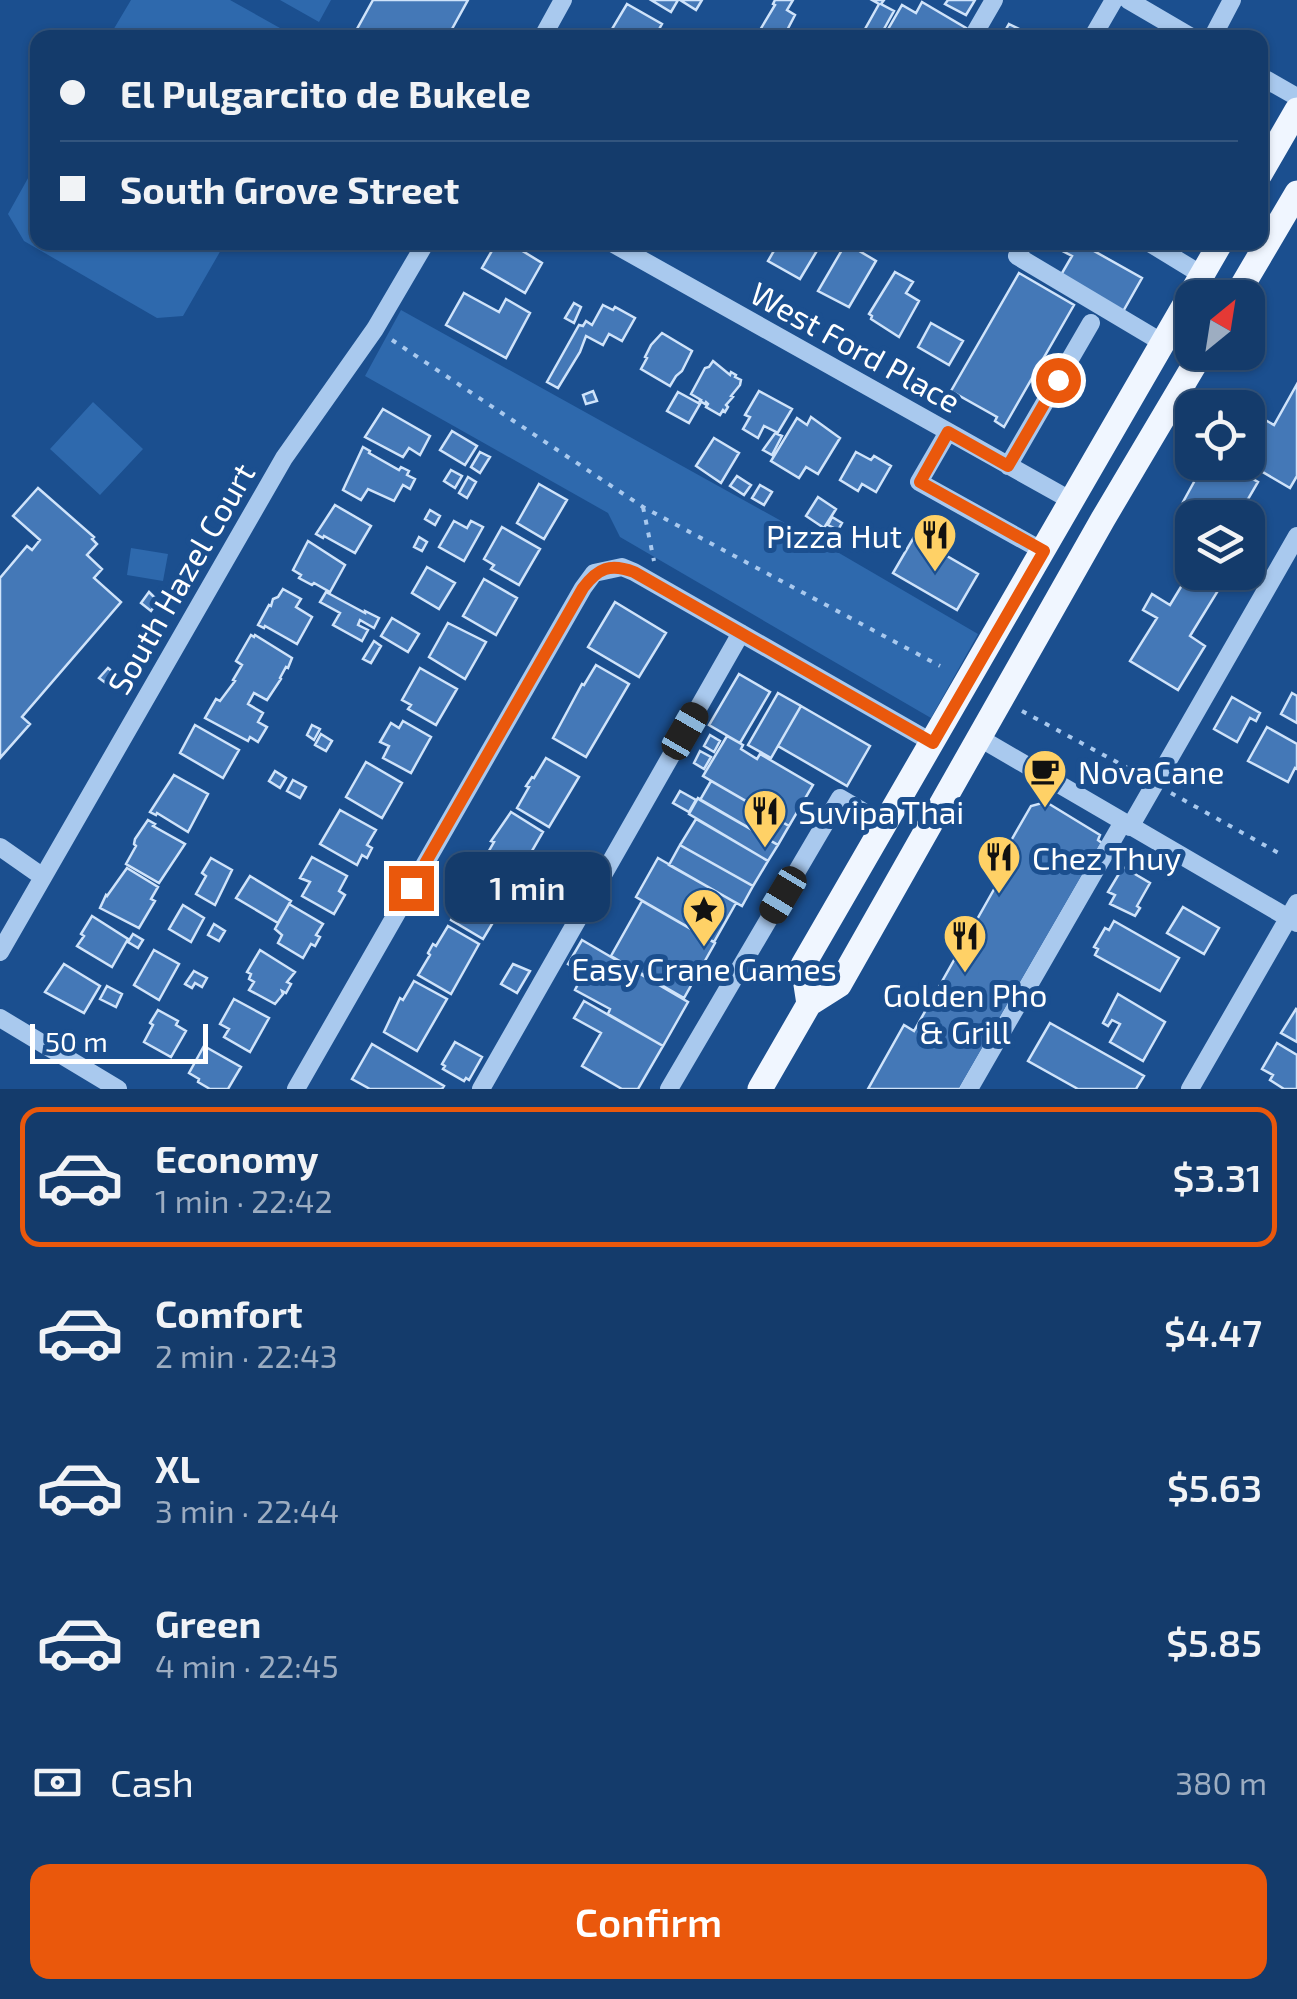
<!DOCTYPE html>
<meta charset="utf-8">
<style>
:root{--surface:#143b6b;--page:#1d4271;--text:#f1f3f6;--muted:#9dadc1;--line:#33557e;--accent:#ea580c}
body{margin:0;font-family:"Exo 2",sans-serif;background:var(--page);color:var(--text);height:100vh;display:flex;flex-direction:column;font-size:38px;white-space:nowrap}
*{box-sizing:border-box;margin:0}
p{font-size:32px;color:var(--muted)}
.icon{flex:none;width:55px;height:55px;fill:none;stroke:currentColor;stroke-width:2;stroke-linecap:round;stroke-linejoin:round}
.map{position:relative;height:1089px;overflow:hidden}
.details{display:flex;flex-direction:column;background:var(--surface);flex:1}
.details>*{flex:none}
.guide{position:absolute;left:30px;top:30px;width:1238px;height:220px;border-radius:20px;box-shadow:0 2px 8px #0004,0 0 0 2px var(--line);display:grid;align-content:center;height:220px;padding:0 30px;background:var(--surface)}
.needle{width:65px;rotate:30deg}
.controls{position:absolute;left:1175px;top:280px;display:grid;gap:20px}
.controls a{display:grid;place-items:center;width:90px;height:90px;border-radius:20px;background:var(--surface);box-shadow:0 2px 8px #0004,0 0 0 2px var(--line);font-size:50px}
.scale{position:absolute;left:30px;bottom:25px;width:178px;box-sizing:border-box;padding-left:10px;border:5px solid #fff;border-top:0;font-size:28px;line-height:35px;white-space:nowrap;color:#fff;-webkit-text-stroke:8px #1b4f8f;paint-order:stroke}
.end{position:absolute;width:45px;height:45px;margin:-22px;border:12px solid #ea580c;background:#fff;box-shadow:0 0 0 5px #fff}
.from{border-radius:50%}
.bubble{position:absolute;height:70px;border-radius:20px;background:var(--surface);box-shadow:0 2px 8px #0004,0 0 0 2px var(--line);font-size:32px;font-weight:600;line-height:70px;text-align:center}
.car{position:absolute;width:30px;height:60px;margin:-30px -15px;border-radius:12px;box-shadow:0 0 8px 2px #0007;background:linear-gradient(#222 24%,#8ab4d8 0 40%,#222 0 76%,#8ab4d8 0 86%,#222 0)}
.guide b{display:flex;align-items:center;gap:35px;height:95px;font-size:38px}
.guide b+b{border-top:2px solid var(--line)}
.guide i{width:25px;height:25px;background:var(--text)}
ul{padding:18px 0 0;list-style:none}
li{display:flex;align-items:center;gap:30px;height:140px;margin:0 20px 15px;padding:0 10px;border:5px solid transparent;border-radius:20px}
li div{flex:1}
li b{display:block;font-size:38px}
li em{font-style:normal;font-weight:600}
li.active{border-color:var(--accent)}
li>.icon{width:90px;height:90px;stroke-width:1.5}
.pay{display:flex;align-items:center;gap:25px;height:110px;padding:0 30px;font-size:38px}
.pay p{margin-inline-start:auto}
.cta{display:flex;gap:20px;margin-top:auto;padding:20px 30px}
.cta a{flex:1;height:115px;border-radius:20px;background:var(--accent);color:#fff;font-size:40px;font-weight:600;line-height:115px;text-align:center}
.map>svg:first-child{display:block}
</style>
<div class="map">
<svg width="1297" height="1089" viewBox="0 0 1297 1089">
<rect width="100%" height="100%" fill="#1b4f8f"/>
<path fill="#2e69ad" d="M131,0h99l66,37h-187z
M280,0h51l-12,22z
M37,162l1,80 187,1 -42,73 -26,2 -133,-77 -16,-27z
M401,310l438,243 139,81 -47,84 -311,-181 -12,-24 -243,-137z
M93,402l50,47 -43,46 -50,-46z
M131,548l37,6 -5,27 -36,-6z"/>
<path fill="#4478b7" stroke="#cfe3fa" stroke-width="2.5" d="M373,0h95l-21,38h-95z
M651,0h27l-7,12z
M680,0h22l-6,10z
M775,0h18l-6,10 8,5 -12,23h-10l-13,-8 15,-25 -2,-1z
M872,0h12l-3,4 13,7 -15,27h-19l19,-34z
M948,0h27l-9,15 -21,-11z
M922,2l44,26 -6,10h-77l19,-33 14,8z
M627,4l35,20 -8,14h-39l-6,-4z
M1009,24l22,11 -2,3h-28z
M497,242h11l34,21 -17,30 -43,-25z
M779,242l42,2 -21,35 -32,-18z
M1058,242h20l64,36 -21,37 -63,-35 14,-24 -17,-9z
M846,243l30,18 -27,46 -31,-16z
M895,272l18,10 -7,11 13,8 -20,36 -28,-18 1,-3 -3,-2z
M1019,273l55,32 -70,122 -9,-6 2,-4 -46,-26z
M464,293l35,19 7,-13 24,14 -24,45 -60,-33z
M574,303l7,4 -7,16 -9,-5z
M603,305l10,5 2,-3 20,11 -13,23 -13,-7 -6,11 -17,-9 -6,16 -22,36 -11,-6 32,-57 4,1 3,-5 6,4z
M931,323l32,18 -14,24 -31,-18z
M662,333l30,18 -10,20 -6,5 -6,10 -29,-17 6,-11 -2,-1 6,-12z
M713,361l17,14 1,-3 5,3 -1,2 6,3 -1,5 -9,11 2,1 -7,8 2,2 -3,5 -2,-2 -3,5 -14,-8 2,-3 -2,-2 -1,2 -5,-3 1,-1 -10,-6 14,-26 4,-1z
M1297,384v92l-7,12 -36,-21 -5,8 -21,-13h20v-52l26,15z
M593,391l4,10 -11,3 -3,-9z
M759,391l33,18 -15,25 5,2 -10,19 -9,-5 13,-18 -12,-6 -6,12 -15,-9 7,-12 -5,-2z
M678,392l22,12 -11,19 -22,-12z
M383,409l47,27 -10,19 -11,-7 -6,9 -38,-20z
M811,417l29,21 -22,36 -12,-7 -7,11 -28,-17 26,-43 10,7z
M452,431l25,15 -12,19 -25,-15z
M714,438l25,15 -18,30 -25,-17z
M363,447l7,4 -1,2 30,17 2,-3 8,4 -2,4 8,4 -5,10 -7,-4 -9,16 -26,-12 -7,11 -18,-10z
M480,452l10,5 -10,16 -9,-6z
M856,452l15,8 3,-4 17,10 -15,26 -14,-8 -4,7 -18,-11z
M1205,462h18l35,20 -21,36h-27l-27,-16z
M451,470l11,6 -7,12 -11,-7z
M737,476l14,9 -7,10 -14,-9z
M468,477l8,5 -9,16 -8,-5z
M539,484l28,16 -23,39 -27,-16z
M760,485l12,7 -8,13 -12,-7z
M38,488l56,49 -2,2 5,5 -10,11 15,14 -8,9 27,24 -99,115 8,7 -30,34v-180l27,-32 5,4 8,-10 -27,-24z
M818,497l18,12 -12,19 -18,-12z
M335,505l36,21 -16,27 -31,-17 -1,2 -7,-4z
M430,510l10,6 -5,9 -10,-6z
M832,517l10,6 -4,7 -10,-5z
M454,521l13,7 4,-7 12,6 -19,34 -25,-14z
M502,527l38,22 -21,36 -28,-16 3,-4 -10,-6z
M419,537l8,5 -5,9 -8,-4z
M914,537l64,37 -21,36 -64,-37z
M308,541l37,24 -15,27 -16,-9 -2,2 -13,-7 2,-3 -8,-5z
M427,567l28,16 -16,26 -27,-16z
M1190,572l29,17 -29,47 15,10 -27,44 -48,-29 27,-43 -14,-8 9,-16 18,11z
M484,579l33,19 -21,37 -33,-19z
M283,589l18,10 -5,8 16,10 -15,27 -32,-18 -1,2 -6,-3 11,-20 2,1 2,-7 5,-2z
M149,592l9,9 -7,10 -10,-8z
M326,592l39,21v-2l14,7 -5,10 -14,-8 -2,5 10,5 -6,11 -29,-16 7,-12 -20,-11z
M615,602l51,31 -27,44 -51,-30z
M392,618l27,16 -11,18 -27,-16z
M448,623l38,19 -21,37 -36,-22z
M251,635l3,2 1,-2 37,23 -4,10 -2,-1 -6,11 1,1 -14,21 -13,-7 -6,11 15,9 -5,9 9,5 -9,15 -8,-5 -2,4 -43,-23 11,-19 4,2 15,-20 -2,-1 9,-15 -6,-4z
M374,641l7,5 -10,17 -8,-4z
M596,665l33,19 -43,73 -33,-19 29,-54 2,1z
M108,668l10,8 -8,10 -11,-8z
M420,668l37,21 -21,36 -28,-16 3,-4 -9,-5z
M739,674l31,18 -30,51 -31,-18z
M778,693l23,13 -30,52 -23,-13z
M1292,693l5,3v27l-16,-9z
M1232,697l28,16 -4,8 -6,-3 -13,24 -23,-13z
M801,706l69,40 -23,40 -69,-40z
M403,721l28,16 -20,36 -28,-15 6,-12 -9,-4 11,-19 8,5z
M195,725l44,25 -16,28 -43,-25z
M312,725l8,4 -6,11 -7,-5z
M1267,727l30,17v25l-2,-1 -7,14 -40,-21z
M321,734l11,7 -6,10 -11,-6z
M710,735l10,6 -6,11 -10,-6z
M727,736l16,9 -2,4 16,10 3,-5 53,31 -24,41 -86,-50z
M700,751l11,6 -7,12 -10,-6z
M546,758l33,19 -30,50 -32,-19 12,-21 -3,-1 6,-9 2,1z
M366,762l36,21 -20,35 -36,-21z
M275,771l11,7 -6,10 -11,-7z
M174,775l34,19 -20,38 -31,-19 -1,2 -6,-3z
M293,780l13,7 -6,11 -13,-7z
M711,781l78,45 -11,19 -78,-45z
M680,791l16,9 -7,12 -16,-9z
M698,798l80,47 -10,16 -79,-47z
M1046,802l54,33 -2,5 4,3 -142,246h-92l36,-64 10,6 83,-147 -8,-5 42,-73z
M340,810l36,20 -9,15 5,3 -5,10 -5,-3 -5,10 -37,-21z
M511,812l32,20 -29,50 -32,-19 12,-21 -3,-1z
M696,819l72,42 -15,25 -73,-41z
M148,820l7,4 -2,2 32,18 -26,39 -33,-19 10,-18 -2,-2 1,-5z
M680,845l73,41 -11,20 -73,-41z
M312,857l35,19 -8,15 6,4 -11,19 -32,-18 8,-14 -10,-4z
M211,858l21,12 -17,35 -19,-11 10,-18 -4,-3z
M658,858l78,45 -22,39 -78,-45z
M1123,867l27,16 -13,23 3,2 -5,8 -25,-12 5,-9 -7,-3z
M127,868l31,19 -7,12 4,2 -16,27 -39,-20 6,-13 1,1z
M480,870l33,19 -30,50 -32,-19 12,-21 -3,-1 5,-10 3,2z
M250,876l41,25 -13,22 -42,-25z
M642,901l73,42 -31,55 -73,-42z
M289,904l34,20 -7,11 4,2 -5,9 -4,-2 -8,14 -25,-15 4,-8 -7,-6z
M183,905l21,13 -13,24 -22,-13z
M1183,907l36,21 -15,26 -37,-21z
M92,916l36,23 -16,28 -35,-21 7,-10 -3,-2z
M1114,921l65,37 -19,33 -65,-36 3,-6 -4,-2 11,-19 4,2z
M214,924l11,7 -6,10 -11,-6z
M448,926l31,18 -28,50 -33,-19 12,-20 -2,-2 5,-9 3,2z
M133,934l10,6 -5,8 -10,-6z
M582,940l106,62 -25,44 -55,-32 2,-5 -35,-19 6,-12 -8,-5 3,-4 -8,-5z
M154,950l25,14 -20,36 -25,-15z
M260,950l35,22 -8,10 4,2 -5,9 -4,-2 1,3 -8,10 -26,-14 5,-8 -5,-3 2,-5 -4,-2z
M64,964l36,22 -16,27 -39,-21z
M513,964l17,7 -13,22 -16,-9z
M194,971l13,7 -5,9 -7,-4 -3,5 -7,-4z
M414,981l33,18 -30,52 -33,-19 16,-34 3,2z
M107,986l15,8 -6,13 -16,-8z
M1118,994l47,28 -22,39 -33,-19 10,-18 -8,-4 -4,6 -5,-3z
M234,999l35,19 -19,34 -26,-15 5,-8 -9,-5z
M584,1001l79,45 -25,43h-16l-40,-23 19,-33 -27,-15z
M1296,1009l1,1v32l-16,-9z
M158,1010l20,11 -2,4 10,6 -15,26 -27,-15 9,-17 -3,-2z
M1050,1023l94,53 -8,13h-58l-50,-28z
M455,1042l27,15 -13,23 -3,-2 -2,3 -21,-12 2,-3 -3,-2z
M1277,1043l20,12v34h-13l-14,-9 3,-5 -11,-6z
M372,1044l72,42 -2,3h-72l-18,-10z
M204,1046l37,21 -13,22h-18l-12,-7 1,-3 -10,-6z"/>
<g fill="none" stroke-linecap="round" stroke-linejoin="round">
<path stroke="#a9c9ee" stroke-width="4" stroke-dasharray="5 8" stroke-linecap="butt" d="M392,340l251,167 297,159
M643,507l11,54
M1022,711l115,62
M1171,793l113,63"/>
<path stroke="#a9c9ee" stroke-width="18" d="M1128,0l65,38
M542,38l21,-38
M972,38l22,-38
M1092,38l22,-38
M1212,38l20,-38
M1260,76l37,21
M610,242l462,259
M1025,242l-8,14 146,87
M1148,242l54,33
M948,432l-29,50 124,69
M1008,466l83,-143
M978,737l319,186
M1130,827l167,-291
M0,847l43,30
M0,952l284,-494 91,-129 51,-87
M0,1018l118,71
M296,1089l287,-501 11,-15 28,-6 12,5 299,171
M481,1089l260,-456
M669,1089l171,-291 46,27
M969,1089l154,-267
M1190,1089l107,-186"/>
<path stroke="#f0f6ff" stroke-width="25" d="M1260,174l37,-64
M1235,298l62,-105
M809,1004l-6,-39 418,-723
M760,1089l49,-85 30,-19 264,-466 99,-167"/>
</g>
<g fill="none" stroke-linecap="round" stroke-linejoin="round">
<path stroke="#ea580c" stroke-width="12" d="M411,888l172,-300c15,-20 27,-25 51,-16l299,171 111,-192 -124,-69 28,-50 60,34 50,-86"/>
</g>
<defs>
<symbol id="restaurant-pin" viewBox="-11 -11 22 30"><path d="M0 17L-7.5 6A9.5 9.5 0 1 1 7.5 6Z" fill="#ffd166" stroke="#1b4f8f"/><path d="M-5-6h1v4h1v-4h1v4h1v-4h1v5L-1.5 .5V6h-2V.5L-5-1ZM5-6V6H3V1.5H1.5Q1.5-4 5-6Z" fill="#111"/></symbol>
<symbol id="cafe-pin" viewBox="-11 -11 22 30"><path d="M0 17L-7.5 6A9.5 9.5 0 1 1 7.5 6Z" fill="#ffd166" stroke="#1b4f8f"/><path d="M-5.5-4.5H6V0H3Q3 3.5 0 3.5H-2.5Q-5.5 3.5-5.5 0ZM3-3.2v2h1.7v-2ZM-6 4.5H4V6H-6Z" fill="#111"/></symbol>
<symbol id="sight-pin" viewBox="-11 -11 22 30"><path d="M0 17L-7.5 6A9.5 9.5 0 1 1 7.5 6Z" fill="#ffd166" stroke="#1b4f8f"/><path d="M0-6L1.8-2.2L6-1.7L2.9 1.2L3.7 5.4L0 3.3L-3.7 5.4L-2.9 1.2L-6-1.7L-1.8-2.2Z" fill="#111"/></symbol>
</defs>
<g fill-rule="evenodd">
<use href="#restaurant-pin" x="910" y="510" width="50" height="68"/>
<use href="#cafe-pin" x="1020" y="746" width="50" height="68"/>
<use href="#restaurant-pin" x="740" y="786" width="50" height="68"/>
<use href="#restaurant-pin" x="974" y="832" width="50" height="68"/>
<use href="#sight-pin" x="679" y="885" width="50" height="68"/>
<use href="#restaurant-pin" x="940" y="911" width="50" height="68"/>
</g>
<g text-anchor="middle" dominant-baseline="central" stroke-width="10" stroke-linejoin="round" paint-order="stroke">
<g font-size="32" fill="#fff" stroke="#1b4f8f">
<text transform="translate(856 346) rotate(29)">West Ford Place</text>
<text transform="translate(180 578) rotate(-60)">South Hazel Court</text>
</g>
<g font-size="32" fill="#fff" stroke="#1b4f8f" text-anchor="start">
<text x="902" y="535" text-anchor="end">Pizza Hut</text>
<text x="1078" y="771">NovaCane</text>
<text x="798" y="811">Suvipa Thai</text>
<text x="1032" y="857">Chez Thuy</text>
<text x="704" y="968" text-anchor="middle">Easy Crane Games</text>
<text x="965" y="994" text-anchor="middle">Golden Pho<tspan x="965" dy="37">&amp; Grill</tspan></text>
</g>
</g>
</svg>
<div class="controls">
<a><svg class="needle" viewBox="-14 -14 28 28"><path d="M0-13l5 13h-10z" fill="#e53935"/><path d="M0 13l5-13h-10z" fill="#9dadc1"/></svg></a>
<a><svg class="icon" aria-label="locate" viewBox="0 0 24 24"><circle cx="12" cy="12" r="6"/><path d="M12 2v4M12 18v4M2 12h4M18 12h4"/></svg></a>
<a><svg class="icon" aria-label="layers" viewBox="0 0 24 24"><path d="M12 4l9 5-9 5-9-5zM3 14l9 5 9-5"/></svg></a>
</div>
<div class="scale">50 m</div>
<i class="end from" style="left:1058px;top:380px"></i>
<i class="end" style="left:411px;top:888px"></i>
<div class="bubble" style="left:445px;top:852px;width:165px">1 min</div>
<i class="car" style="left:685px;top:731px;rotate:30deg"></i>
<i class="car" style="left:783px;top:895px;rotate:211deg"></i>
<div class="guide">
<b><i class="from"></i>El Pulgarcito de Bukele</b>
<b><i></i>South Grove Street</b>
</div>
</div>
<section class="details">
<ul>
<li class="active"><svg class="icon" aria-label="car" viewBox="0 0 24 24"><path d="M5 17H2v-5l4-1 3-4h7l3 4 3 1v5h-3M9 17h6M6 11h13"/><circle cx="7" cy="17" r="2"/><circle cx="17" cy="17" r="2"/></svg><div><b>Economy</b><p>1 min · 22:42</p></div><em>$3.31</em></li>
<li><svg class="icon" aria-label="car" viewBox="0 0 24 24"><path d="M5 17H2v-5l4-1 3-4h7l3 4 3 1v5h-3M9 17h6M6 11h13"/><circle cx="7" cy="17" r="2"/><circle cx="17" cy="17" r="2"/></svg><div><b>Comfort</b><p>2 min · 22:43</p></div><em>$4.47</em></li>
<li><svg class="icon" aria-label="car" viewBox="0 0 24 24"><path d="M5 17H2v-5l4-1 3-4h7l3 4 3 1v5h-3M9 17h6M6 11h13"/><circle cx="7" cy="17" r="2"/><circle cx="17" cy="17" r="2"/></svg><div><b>XL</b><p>3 min · 22:44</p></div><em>$5.63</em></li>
<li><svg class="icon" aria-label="car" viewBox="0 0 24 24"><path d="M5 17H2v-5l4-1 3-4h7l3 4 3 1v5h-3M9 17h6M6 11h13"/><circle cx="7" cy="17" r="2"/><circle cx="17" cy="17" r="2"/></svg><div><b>Green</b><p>4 min · 22:45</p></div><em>$5.85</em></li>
</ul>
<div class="pay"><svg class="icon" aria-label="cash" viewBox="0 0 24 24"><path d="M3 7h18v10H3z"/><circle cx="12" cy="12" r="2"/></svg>Cash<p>380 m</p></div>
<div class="cta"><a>Confirm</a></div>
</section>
